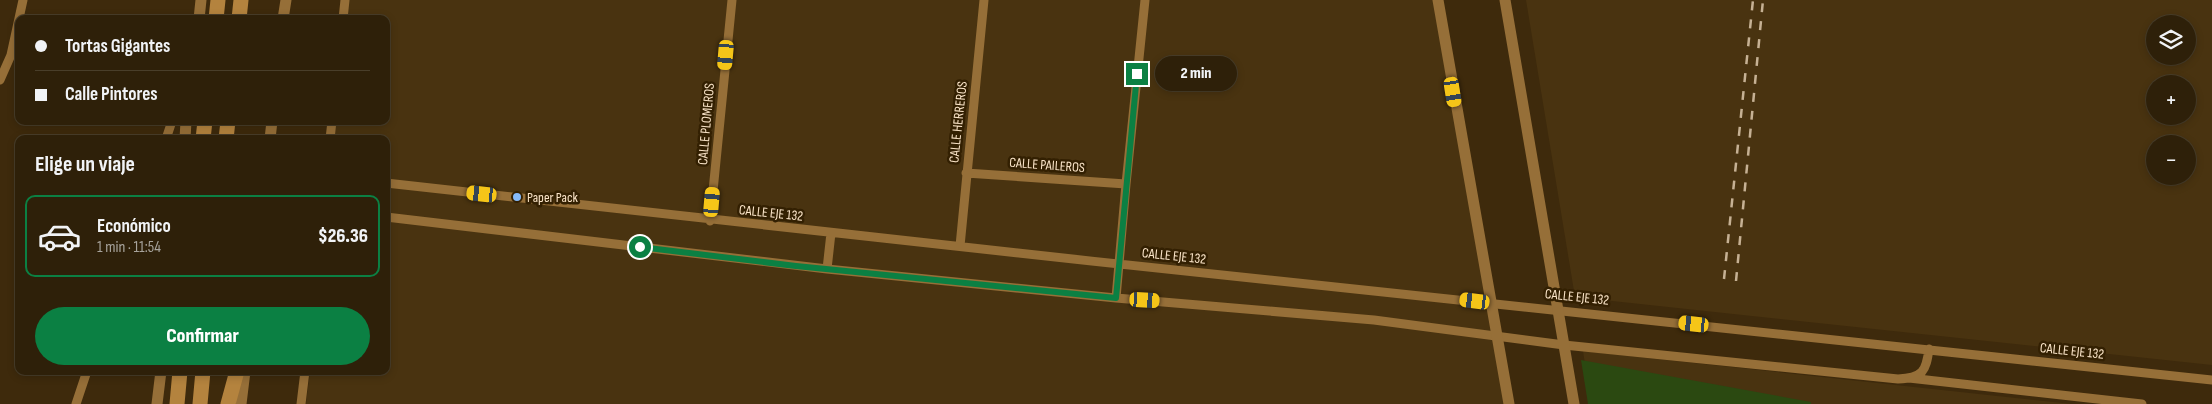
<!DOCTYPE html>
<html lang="es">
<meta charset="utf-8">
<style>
:root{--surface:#2e2009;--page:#362812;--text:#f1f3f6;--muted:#a7a39c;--line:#493e2a;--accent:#0b8043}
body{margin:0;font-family:"Sofia Sans Condensed",sans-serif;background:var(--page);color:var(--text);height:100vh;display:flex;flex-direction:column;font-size:19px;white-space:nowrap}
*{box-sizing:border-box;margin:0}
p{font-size:16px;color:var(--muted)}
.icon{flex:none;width:28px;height:28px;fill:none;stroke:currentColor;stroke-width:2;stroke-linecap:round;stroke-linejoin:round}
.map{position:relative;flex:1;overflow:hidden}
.side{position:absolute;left:15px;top:135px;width:375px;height:240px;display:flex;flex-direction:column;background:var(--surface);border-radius:10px;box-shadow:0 2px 8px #0003,0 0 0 1px var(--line)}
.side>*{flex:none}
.top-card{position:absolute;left:15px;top:15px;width:375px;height:110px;border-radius:10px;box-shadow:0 2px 8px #0003,0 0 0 1px var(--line);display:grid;align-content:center;height:110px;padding:0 20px;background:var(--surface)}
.controls{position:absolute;left:2146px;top:15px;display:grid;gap:10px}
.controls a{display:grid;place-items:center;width:50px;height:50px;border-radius:50%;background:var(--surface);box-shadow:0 2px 8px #0003,0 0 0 1px var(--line);font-size:25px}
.end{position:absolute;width:22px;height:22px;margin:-11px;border:6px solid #0b8043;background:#fff;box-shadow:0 0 0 2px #fff}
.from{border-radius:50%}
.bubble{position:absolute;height:35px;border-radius:18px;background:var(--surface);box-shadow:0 2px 8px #0003,0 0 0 1px var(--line);font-size:16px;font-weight:800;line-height:35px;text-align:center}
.car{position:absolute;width:15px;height:30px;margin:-15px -8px;border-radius:6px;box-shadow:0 0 4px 1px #0007;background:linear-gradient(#f5c518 24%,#345 0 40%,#f5c518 0 76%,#345 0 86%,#f5c518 0)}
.top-card b{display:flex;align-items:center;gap:18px;height:48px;font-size:19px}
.top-card b+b{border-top:1px solid var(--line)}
.top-card i{width:12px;height:12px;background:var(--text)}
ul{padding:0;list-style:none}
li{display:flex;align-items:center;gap:15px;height:82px;margin:0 10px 8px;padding:0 10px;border:2px solid transparent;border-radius:10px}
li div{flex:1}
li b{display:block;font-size:19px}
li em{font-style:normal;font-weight:800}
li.on{border-color:var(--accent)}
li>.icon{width:45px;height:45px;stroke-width:1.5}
h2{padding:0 20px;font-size:22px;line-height:60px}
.cta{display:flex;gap:10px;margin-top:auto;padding:10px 20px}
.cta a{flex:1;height:58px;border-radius:30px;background:var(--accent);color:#fff;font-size:20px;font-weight:800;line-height:58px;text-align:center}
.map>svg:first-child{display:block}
</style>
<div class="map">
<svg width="2212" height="404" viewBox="0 0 2212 404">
<rect width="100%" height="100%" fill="#3e2a0c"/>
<path fill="#493310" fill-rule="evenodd" d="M349,0h1089l68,404h-1200l4,-33h76v-232h-53l2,-18h51v-102h-39z
M1526,0h686v365l-637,-68zM2155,24h33v32h-33zM2155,84h33v32h-33zM2155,144h33v32h-33z
M1583,351l489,53h-481z"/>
<path fill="#2b4911" d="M1581,360l230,42v2h-223z"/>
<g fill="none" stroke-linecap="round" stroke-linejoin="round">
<path stroke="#966f38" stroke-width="9" d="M343,19l2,-19
M0,80l11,-25 12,-55
M166,139l6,-18
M330,139l2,-18
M966,173l160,11
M386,183c608,71 1218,130 1826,197
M386,217l441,52 289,29 258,22 190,25 334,34c25,-1 28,-8 31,-30
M710,221l22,-221
M960,246l24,-246
M827,269l4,-36
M1116,298l10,-114 19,-184
M1909,378l233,26
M76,404l11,-33
M301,404l4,-33"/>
<path stroke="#966f38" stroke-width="11" d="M1438,0l71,404
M1505,0l69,404
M199,19l2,-19
M283,19l3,-19
M185,139l1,-18
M270,139l2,-18
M157,404l4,-33
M241,404l4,-33"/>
<path stroke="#b4833e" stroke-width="15" d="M216,19l2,-19
M239,19l2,-19
M203,139l2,-18
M226,139l2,-18
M177,404l3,-33
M200,404l3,-33
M228,404l9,-33"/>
<path stroke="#c6b194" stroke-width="2.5" stroke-dasharray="9 9" stroke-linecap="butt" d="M1724,279l29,-279
M1736,281l27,-281"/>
</g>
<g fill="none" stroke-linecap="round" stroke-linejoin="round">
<path stroke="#0b8043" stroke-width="6" d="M640,247l156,19 320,32 21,-224"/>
</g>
<circle fill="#86bbfb" stroke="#332002" stroke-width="2" cx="517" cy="197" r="5"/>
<g text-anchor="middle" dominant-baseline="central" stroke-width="5" stroke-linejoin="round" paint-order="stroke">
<g font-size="14" fill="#fbe5c9" stroke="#332002">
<text transform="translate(958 122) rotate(-84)">CALLE HERREROS</text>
<text transform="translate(706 124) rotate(-85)">CALLE PLOMEROS</text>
<text transform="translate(1047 165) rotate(4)">CALLE PAILEROS</text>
<text transform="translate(771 213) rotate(6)">CALLE EJE 132</text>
<text transform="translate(1174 256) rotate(6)">CALLE EJE 132</text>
<text transform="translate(1577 297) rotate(6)">CALLE EJE 132</text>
<text transform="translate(2072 351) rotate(6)">CALLE EJE 132</text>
</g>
<g font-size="14" fill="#fbe5c9" stroke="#332002" text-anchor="start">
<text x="527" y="197">Paper Pack</text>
</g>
</g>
</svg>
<div class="controls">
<a><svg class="icon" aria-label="layers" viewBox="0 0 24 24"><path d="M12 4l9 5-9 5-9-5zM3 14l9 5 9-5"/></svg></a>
<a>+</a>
<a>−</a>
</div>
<i class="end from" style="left:640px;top:247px"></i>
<i class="end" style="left:1137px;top:74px"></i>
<div class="bubble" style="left:1155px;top:56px;width:82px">2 min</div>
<i class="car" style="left:726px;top:55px;rotate:185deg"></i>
<i class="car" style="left:1453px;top:92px;rotate:171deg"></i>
<i class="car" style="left:482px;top:194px;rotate:276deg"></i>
<i class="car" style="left:712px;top:202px;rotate:5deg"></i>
<i class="car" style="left:1145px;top:300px;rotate:93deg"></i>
<i class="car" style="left:1475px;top:301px;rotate:277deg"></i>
<i class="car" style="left:1694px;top:324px;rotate:276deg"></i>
<div class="top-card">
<b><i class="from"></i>Tortas Gigantes</b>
<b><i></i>Calle Pintores</b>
</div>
<section class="side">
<h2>Elige un viaje</h2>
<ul>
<li class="on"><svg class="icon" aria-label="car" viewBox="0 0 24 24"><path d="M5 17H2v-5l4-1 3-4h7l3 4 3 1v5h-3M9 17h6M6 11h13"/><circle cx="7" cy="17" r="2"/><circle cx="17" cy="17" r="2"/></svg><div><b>Económico</b><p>1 min · 11:54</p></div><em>$26.36</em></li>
</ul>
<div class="cta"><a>Confirmar</a></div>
</section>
</div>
